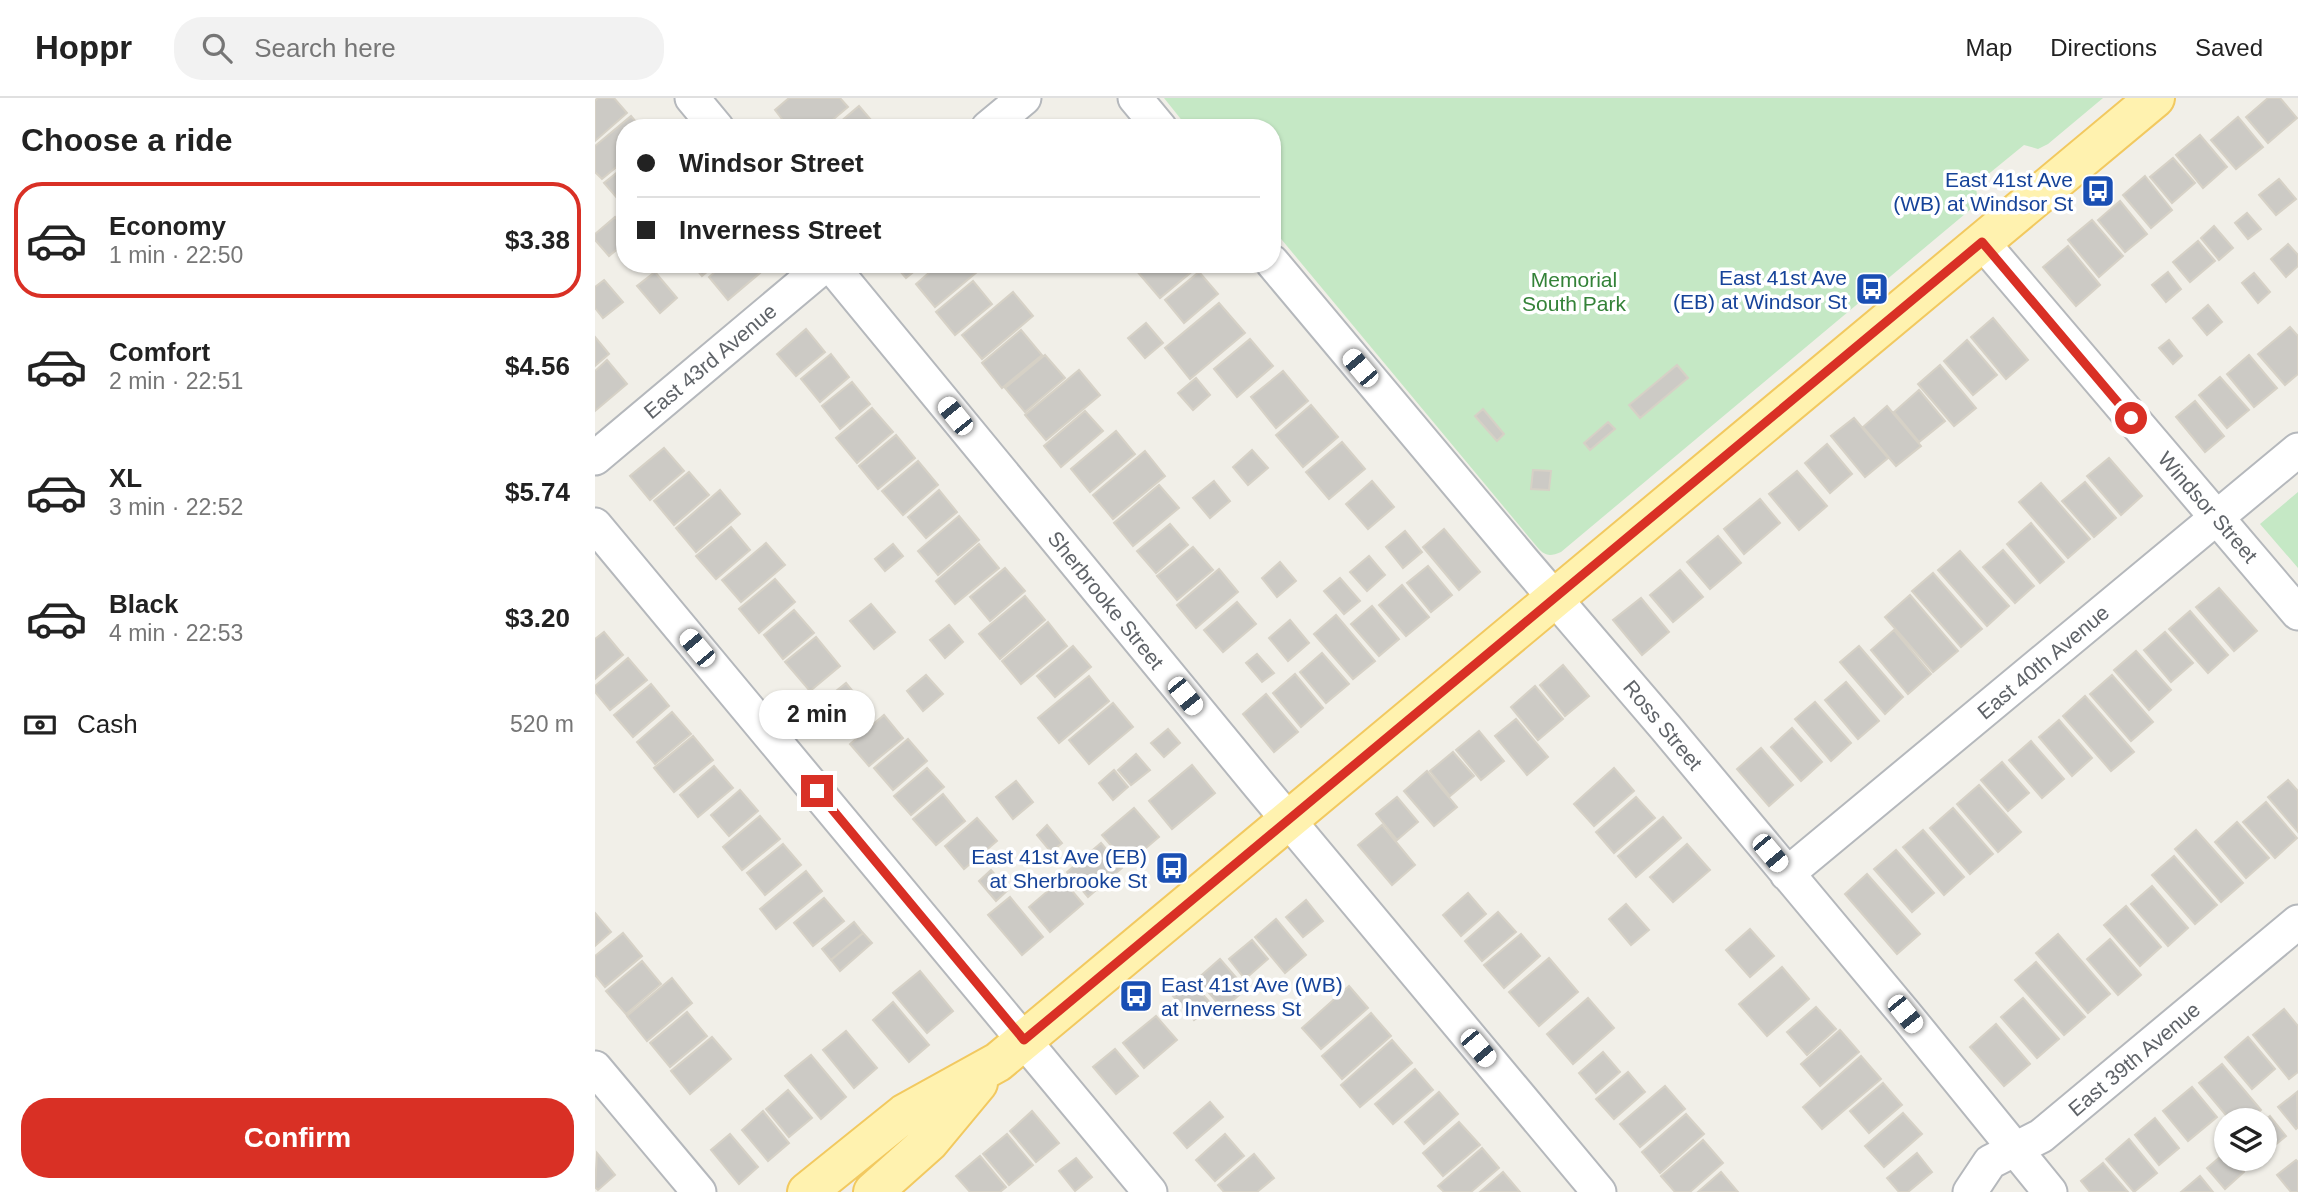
<!DOCTYPE html>
<meta charset="utf-8">
<style>
:root{--surface:#fff;--page:#f2f2f2;--text:#222;--muted:#767676;--line:#e0e0e0;--accent:#d93025}
body{margin:0;font-family:Helvetica,sans-serif;background:var(--page);color:var(--text);height:100vh;display:flex;flex-direction:column;font-size:26px;white-space:nowrap}
*{box-sizing:border-box;margin:0}
p{font-size:23px;color:var(--muted)}
.icon{flex:none;width:38px;height:38px;fill:none;stroke:currentColor;stroke-width:2;stroke-linecap:round;stroke-linejoin:round}
.map{position:relative;flex:1;overflow:hidden}
.side{display:flex;flex-direction:column;background:var(--surface);width:595px}
.side>*{flex:none}
.banner{position:absolute;left:21px;top:21px;width:665px;height:154px;border-radius:28px;box-shadow:0 2px 5px #0004;display:grid;align-content:center;height:154px;padding:0 21px;background:var(--surface)}
.tools{position:absolute;left:1619px;top:1010px;display:grid;gap:14px}
.tools a{display:grid;place-items:center;width:63px;height:63px;border-radius:50%;background:var(--surface);box-shadow:0 2px 5px #0004;font-size:35px}
.end{position:absolute;width:32px;height:32px;margin:-16px;border:9px solid #d93025;background:#fff;box-shadow:0 0 0 4px #fff}
.from{border-radius:50%}
.bubble{position:absolute;height:49px;border-radius:24px;background:var(--surface);box-shadow:0 2px 5px #0004;font-size:23px;font-weight:700;line-height:49px;text-align:center}
.car{position:absolute;width:21px;height:42px;margin:-21px -10px;border-radius:9px;box-shadow:0 0 5px 2px #0007;background:linear-gradient(#fff 24%,#345 0 40%,#fff 0 76%,#345 0 86%,#fff 0)}
.banner b{display:flex;align-items:center;gap:24px;height:66px;font-size:26px}
.banner b+b{border-top:2px solid var(--line)}
.banner i{width:18px;height:18px;background:var(--text)}
ul{padding:0;list-style:none}
li{display:flex;align-items:center;gap:21px;height:116px;margin:0 14px 10px;padding:0 7px;border:4px solid transparent;border-radius:28px}
li div{flex:1}
li b{display:block;font-size:26px}
li em{font-style:normal;font-weight:700}
li.selected{border-color:var(--accent)}
li>.icon{width:63px;height:63px;stroke-width:1.5}
h2{padding:0 21px;font-size:32px;line-height:84px}
.pay{display:flex;align-items:center;gap:18px;height:77px;padding:0 21px;font-size:26px}
.pay p{margin-inline-start:auto}
.cta{display:flex;gap:14px;margin-top:auto;padding:14px 21px}
.cta a{flex:1;height:80px;border-radius:28px;background:var(--accent);color:#fff;font-size:28px;font-weight:700;line-height:80px;text-align:center}
header{display:flex;align-items:center;gap:42px;box-sizing:border-box;height:98px;padding:0 35px;background:var(--surface);border-bottom:2px solid var(--line)}
header strong{font-size:33px}
nav{display:flex;gap:38px;margin-inline-start:auto;font-size:24px}
.search{width:490px;height:63px;background:var(--page);display:flex;align-items:center;gap:18px;box-sizing:border-box;padding:0 24px;border-radius:28px;color:var(--muted);font-size:26px}
main{display:flex;flex:1;min-height:0}
.map>svg:first-child{display:block}
</style>
<header>
<strong>Hoppr</strong>
<div class="search"><svg class="icon" aria-label="search" viewBox="0 0 24 24"><circle cx="10" cy="10" r="6"/><path d="M15 15l6 6"/></svg>Search here</div>
<nav><a>Map</a><a>Directions</a><a>Saved</a></nav>
</header>
<main>
<section class="side">
<h2>Choose a ride</h2>
<ul>
<li class="selected"><svg class="icon" aria-label="car" viewBox="0 0 24 24"><path d="M5 17H2v-5l4-1 3-4h7l3 4 3 1v5h-3M9 17h6M6 11h13"/><circle cx="7" cy="17" r="2"/><circle cx="17" cy="17" r="2"/></svg><div><b>Economy</b><p>1 min · 22:50</p></div><em>$3.38</em></li>
<li><svg class="icon" aria-label="car" viewBox="0 0 24 24"><path d="M5 17H2v-5l4-1 3-4h7l3 4 3 1v5h-3M9 17h6M6 11h13"/><circle cx="7" cy="17" r="2"/><circle cx="17" cy="17" r="2"/></svg><div><b>Comfort</b><p>2 min · 22:51</p></div><em>$4.56</em></li>
<li><svg class="icon" aria-label="car" viewBox="0 0 24 24"><path d="M5 17H2v-5l4-1 3-4h7l3 4 3 1v5h-3M9 17h6M6 11h13"/><circle cx="7" cy="17" r="2"/><circle cx="17" cy="17" r="2"/></svg><div><b>XL</b><p>3 min · 22:52</p></div><em>$5.74</em></li>
<li><svg class="icon" aria-label="car" viewBox="0 0 24 24"><path d="M5 17H2v-5l4-1 3-4h7l3 4 3 1v5h-3M9 17h6M6 11h13"/><circle cx="7" cy="17" r="2"/><circle cx="17" cy="17" r="2"/></svg><div><b>Black</b><p>4 min · 22:53</p></div><em>$3.20</em></li>
</ul>
<div class="pay"><svg class="icon" aria-label="cash" viewBox="0 0 24 24"><path d="M3 7h18v10H3z"/><circle cx="12" cy="12" r="2"/></svg>Cash<p>520 m</p></div>
<div class="cta"><a>Confirm</a></div>
</section>
<div class="map">
<svg width="1703" height="1094" viewBox="0 0 1703 1094">
<rect width="100%" height="100%" fill="#f1efe8"/>
<path fill="#c5e8c5" d="M569,0h939l-55,46 -10,5 -14,-4 -49,40c3,10 3,16 -4,24l-410,343c-10,4 -15,5 -23,-4l-266,-320v-100h-84z
M1703,394v76l-38,-44z"/>
<path fill="#cccac5" stroke="#d6d1c6" stroke-width="2" d="M3,0h16l13,15 -32,28v-40z
M194,0h51l8,9 -25,21h-34l-14,-18z
M1673,0h12l17,20 -29,25 -22,-26z
M264,8l19,22h-45z
M36,18l10,12h-16v32l-23,19 -7,-7v-26z
M1643,19l25,30 -27,22 -25,-29z
M1605,37l27,32 -24,21 -27,-33z
M1578,60l22,25 -23,20 -22,-26z
M30,68v40h-1l-20,-23z
M1550,78l27,34 -21,18 -28,-33z
M1684,81l17,20 -20,16 -17,-20z
M1525,103l27,33 -22,18 -27,-32z
M1652,115l14,16 -13,10 -13,-16z
M20,119l10,12v14l-16,13 -14,-16v-6z
M1497,122l31,36 -24,21 -31,-37z
M1619,128l19,22 -14,12 -18,-22z
M1603,143l17,20 -25,21 -17,-20z
M1693,146l10,11v11l-12,11 -15,-18z
M1473,148l32,39 -24,21 -33,-39z
M97,166h24l-14,12z
M129,166h29l7,9 -32,27 -19,-23z
M299,166h29l-17,14z
M344,166h41l3,3 -48,40 -19,-23z
M548,166h48l4,5 -35,29 -24,-28z
M60,174l22,26 -17,15 -23,-27z
M604,174l19,22 -34,29 -19,-23z
M1573,174l13,17 -15,13 -14,-17z
M1659,175l16,19 -12,11 -16,-20z
M9,182l19,22 -20,16 -8,-10v-21z
M378,183l19,23 -37,31 -19,-23z
M418,194l20,24 -51,43 -20,-24z
M624,205l26,30 -55,46 -25,-31z
M1613,207l14,17 -15,13 -14,-17z
M1398,220l35,42 -22,19 -35,-42z
M551,225l17,20 -18,15 -17,-20z
M1695,229l8,9v38l-13,11 -27,-31z
M211,231l19,23 -29,24 -19,-22z
M426,232l21,25 -40,33 -20,-25z
M0,239l14,17 -14,12z
M655,241l23,27 -36,31 -23,-28z
M1372,242l30,35 -24,20 -29,-34z
M1574,242l13,16 -9,8 -14,-16z
M236,256l18,23 -29,25 -19,-23z
M450,257l20,23 -40,34 -20,-24z
M1654,257l28,33 -23,19 -27,-33z
M12,262l20,24 -32,27v-40z
M1082,267l11,13 -48,40 -11,-13z
M1345,267l36,43 -22,18 -36,-42z
M484,272l21,25 -54,45 -21,-25z
M688,273l25,30 -32,27 -25,-31z
M1625,279l29,33 -22,18 -28,-33z
M601,280l14,17 -17,15 -15,-17z
M257,284l18,22 -30,25 -18,-23z
M1324,292l26,31 -26,21 -25,-30z
M1600,303l29,35 -19,16 -29,-35z
M716,307l27,32 -35,30 -27,-32z
M1292,308l34,40 -25,20 -33,-39z
M277,310l21,24 -36,31 -21,-25z
M888,311l21,25 -7,7 -22,-25z
M490,313l18,20 -42,36 -17,-21z
M1259,320l34,40 -23,19 -34,-41z
M1013,324l7,7 -25,21 -6,-7z
M521,333l19,23 -45,38 -19,-23z
M301,337l19,23 -37,31 -19,-23z
M747,344l23,27 -36,30 -23,-27z
M1232,346l25,30 -22,19 -25,-30z
M69,350l20,23 -34,29 -20,-24z
M657,352l16,18 -20,17 -15,-18z
M550,353l20,25 -52,43 -20,-24z
M1514,360l33,38 -21,19 -34,-39z
M323,363l20,24 -35,30 -21,-24z
M938,372l18,1 -2,19 -18,-1z
M1202,373l30,35 -28,24 -30,-36z
M94,374l20,23 -35,30 -20,-24z
M619,383l16,20 -20,17 -17,-20z
M777,383l22,26 -26,22 -22,-25z
M1490,384l31,36 -22,19 -32,-36z
M1446,385l49,56 -22,19 -49,-56z
M564,387l20,23 -46,38 -19,-23z
M125,392l20,24 -44,38 -20,-24z
M344,392l18,22 -31,26 -18,-21z
M1165,401l20,24 -36,31 -20,-25z
M364,418l20,24 -41,35 -20,-24z
M1436,425l33,39 -24,21 -33,-39z
M575,426l18,21 -32,28 -19,-22z
M136,429l19,23 -34,29 -20,-23z
M849,431l36,43 -21,18 -36,-43z
M810,433l17,21 -19,16 -17,-21z
M1123,438l23,27 -31,26 -23,-27z
M171,445l19,22 -44,37 -19,-22z
M298,446l10,12 -18,15 -10,-12z
M384,446l20,24 -44,36 -19,-23z
M598,449l20,23 -36,30 -20,-24z
M1408,452l31,36 -19,17 -32,-36z
M1365,453l49,55 -22,20 -49,-56z
M774,458l16,19 -18,16 -17,-19z
M685,464l16,19 -19,16 -15,-19z
M833,468l24,29 -21,17 -24,-29z
M410,470l20,23 -35,30 -20,-24z
M624,471l19,23 -42,36 -19,-23z
M1085,472l23,27 -30,25 -23,-27z
M1338,475l49,56 -21,18 -49,-56z
M745,480l20,23 -16,13 -20,-23z
M180,481l20,23 -36,31 -20,-24z
M807,487l27,32 -23,19 -27,-31z
M1624,490l38,43 -23,20 -38,-44z
M1315,497l48,56 -25,21 -48,-55z
M430,498l20,24 -45,39 -21,-25z
M1046,500l28,34 -27,23 -29,-35z
M642,504l19,22 -33,28 -19,-22z
M276,506l24,28 -21,17 -24,-28z
M777,508l27,33 -20,17 -28,-32z
M199,512l20,23 -31,26 -19,-24z
M1595,513l38,44 -20,18 -39,-44z
M741,517l39,46 -22,18 -39,-45z
M695,522l19,23 -21,18 -19,-23z
M453,524l19,24 -46,38 -19,-23z
M354,527l14,17 -18,16 -15,-18z
M1299,532l37,44 -23,20 -37,-44z
M9,534l19,23 -28,24v-40z
M1570,534l28,31 -22,19 -27,-32z
M221,539l24,29 -30,25 -25,-29z
M478,548l18,21 -36,30 -18,-21z
M1264,548l44,51 -18,17 -45,-52z
M1541,553l35,39 -22,20 -35,-40z
M727,555l27,31 -23,19 -26,-31z
M662,556l17,19 -12,9 -16,-19z
M33,560l19,22 -37,30 -15,-18v-6z
M968,567l26,31 -24,20 -25,-31z
M700,576l28,34 -22,19 -28,-34z
M331,577l17,19 -20,17 -16,-20z
M1517,577l41,47 -22,19 -41,-47z
M494,578l20,25 -50,42 -21,-25z
M1251,584l33,39 -21,18 -33,-39z
M251,585l26,32 -26,22 -27,-32z
M56,586l18,22 -36,31 -19,-22z
M940,588l28,33 -25,21 -27,-33z
M671,596l32,38 -24,20 -31,-38z
M1490,598l49,56 -23,19 -48,-55z
M1220,604l36,41 -20,18 -36,-42z
M518,605l20,24 -44,37 -20,-24z
M77,614l19,22 -36,30 -18,-22z
M289,617l19,23 -34,28 -19,-22z
M921,621l32,38 -21,18 -32,-39z
M1464,622l33,38 -20,18 -33,-39z
M1197,630l30,34 -21,19 -30,-34z
M573,631l12,14 -16,14 -13,-14z
M884,633l25,30 -23,19 -25,-30z
M98,638l20,24 -39,32 -20,-24z
M313,641l19,22 -34,29 -19,-22z
M1436,643l33,38 -22,19 -33,-38z
M1166,650l32,37 -24,21 -32,-37z
M858,654l21,24 -24,20 -20,-25z
M541,656l14,16 -19,15 -13,-15z
M1407,664l27,31 -21,18 -27,-31z
M597,667l23,28 -43,36 -23,-28z
M119,668l19,22 -35,29 -18,-22z
M332,670l17,19 -33,28 -17,-19z
M1019,670l20,23 -40,35 -20,-22z
M519,672l14,17 -15,13 -14,-17z
M832,673l30,36 -23,19 -30,-35z
M1693,682l10,11v41l-30,-35z
M421,683l17,21 -20,17 -17,-22z
M1384,687l42,47 -23,20 -41,-48z
M145,692l18,21 -29,25 -18,-21z
M348,696l22,27 -29,24 -23,-26z
M802,699l21,25 -21,18 -21,-26z
M1041,699l19,21 -41,35 -18,-21z
M1671,704l31,36 -22,20 -32,-36z
M539,710l25,29 -32,27 -25,-29z
M1358,710l40,46 -23,20 -40,-46z
M165,718l20,23 -38,31 -19,-23z
M1068,719l18,21 -45,39 -18,-21z
M382,720l20,23 -33,28 -19,-23z
M1642,724l32,36 -23,20 -31,-36z
M452,727l15,18 -11,9 -14,-17z
M787,727l33,40 -23,20 -34,-40z
M1328,732l41,47 -20,18 -41,-48z
M1601,732l47,53 -22,19 -46,-53z
M506,745l21,25 -34,29 -21,-25z
M188,746l18,21 -36,30 -18,-22z
M1092,746l23,26 -37,32 -23,-25z
M1301,752l38,43 -22,19 -38,-43z
M1579,758l43,49 -22,19 -43,-49z
M396,772l17,20 -12,11 -17,-20z
M211,773l16,20 -46,38 -16,-20z
M1272,776l53,60 -23,20 -52,-60z
M467,781l21,25 -33,28 -21,-25z
M1557,788l36,42 -20,18 -37,-42z
M873,795l18,21 -25,22 -18,-21z
M415,799l33,40 -21,18 -34,-40z
M229,800l20,23 -31,25 -19,-23z
M711,802l17,21 -20,16 -17,-20z
M1031,806l23,26 -18,15 -22,-26z
M1531,808l35,41 -21,19 -36,-41z
M903,814l18,20 -34,29 -17,-20z
M0,815l16,19 -16,14z
M681,821l30,36 -21,18 -30,-36z
M259,824l9,11 -32,27 -9,-11z
M1155,831l24,27 -24,21 -24,-27z
M28,835l19,23 -37,31 -10,-12v-19z
M268,835l9,10 -32,28 -9,-11z
M926,836l19,22 -36,32 -20,-23z
M1463,836l52,60 -22,19 -52,-60z
M1515,841l31,36 -23,20 -31,-36z
M657,842l16,19 -23,20 -16,-20z
M954,860l29,34 -39,34 -30,-34z
M625,861l26,30 -23,20 -26,-30z
M47,863l19,23 -35,30 -20,-23z
M1441,864l49,55 -21,18 -49,-55z
M1187,869l27,32 -42,37 -28,-32z
M325,873l33,40 -26,22 -34,-40z
M77,880l20,25 -45,38 -20,-25z
M596,883l21,24 -18,15 -21,-24z
M754,888l19,22 -47,41 -19,-21z
M993,900l26,30 -41,36 -26,-30z
M1428,900l36,41 -22,19 -36,-41z
M298,904l36,43 -20,17 -36,-42z
M1221,909l20,22 -29,26 -20,-23z
M1689,911l14,17v46l-9,7 -36,-44z
M92,914l20,24 -37,31 -20,-24z
M776,915l20,23 -49,43 -20,-23z
M561,918l21,24 -33,28 -21,-25z
M1401,926l34,40 -26,22 -34,-39z
M1245,932l19,22 -39,34 -19,-22z
M251,933l31,37 -23,20 -31,-38z
M117,939l19,22 -41,35 -19,-23z
M1653,939l27,32 -23,20 -27,-32z
M797,942l20,23 -52,44 -19,-22z
M520,951l23,27 -22,18 -23,-27z
M1008,954l17,20 -24,21 -17,-20z
M216,957l35,42 -25,22 -36,-43z
M1266,958l20,23 -59,50 -19,-22z
M1627,966l39,46 -12,10h-19l-31,-37z
M820,971l18,21 -40,34 -18,-20z
M1033,974l17,20 -31,27 -18,-20z
M1288,985l19,22 -33,28 -19,-22z
M1070,988l20,23 -45,38 -20,-23z
M1597,989l25,30 -29,24 -25,-30z
M193,992l24,28 -23,19 -23,-28z
M844,994l19,22 -34,30 -19,-22z
M1702,994l1,35 -2,2 -18,-22z
M615,1004l13,15 -36,31 -13,-15z
M168,1013l26,32 -21,18 -26,-31z
M437,1013l27,32 -23,19 -26,-31z
M1308,1015l19,21 -38,33 -19,-21z
M1091,1016l18,20 -44,39 -18,-21z
M1675,1018l16,20 -11,9 -10,-12v-13z
M1560,1020l24,30 -20,17 -24,-30z
M864,1024l21,23 -37,31 -20,-23z
M135,1036l28,33 -19,17 -28,-34z
M412,1036l26,31 -24,20 -26,-31z
M630,1036l19,22 -29,25 -19,-21z
M1534,1041l28,34 -23,19 -28,-33z
M1108,1042l20,23 -33,29h-15l-14,-16z
M887,1050l17,20 -28,24h-27l-6,-6z
M1631,1054v6h7l11,14 -19,17 -18,-21z
M2,1055l18,22 -17,15 -3,-3z
M1322,1055l15,19 -24,20h-9l-12,-14z
M659,1056l20,24 -17,14h-33l-6,-7z
M385,1058l26,31 -6,5h-30l-14,-16z
M481,1060l16,19 -17,14 -16,-20z
M1701,1062l2,2v30h-7l-14,-17z
M1508,1065l25,29h-38l-9,-11z
M908,1074l17,20h-40z
M1126,1074l17,20h-40z
M1605,1078l13,16h-32z"/>
<g fill="none" stroke-linecap="round" stroke-linejoin="round">
<defs>
<path id="minor" d="M97,0l25,30
M540,0l25,30
M393,30l36,-30
M1387,144l316,371
M677,164l250,298 144,168 239,286 145,178
M235,166l429,521 340,407
M0,360l231,-194
M0,427l555,667
M1192,776l511,-424
M0,970l104,124
M1375,1094l20,-30 51,-26 257,-214"/>
<path id="major" d="M212,1094l97,-78 94,-52 1157,-964
M278,1094l56,-50 49,-59"/>
</defs>
<use href="#minor" stroke="#b5b8bc" stroke-width="37"/>
<use href="#major" stroke="#f2c960" stroke-width="42"/>
<use href="#minor" stroke="#fff" stroke-width="33"/>
<use href="#major" stroke="#fff2af" stroke-width="38"/>
</g>
<g fill="none" stroke-linecap="round" stroke-linejoin="round">
<path stroke="#d93025" stroke-width="9" d="M222,693l207,249 958,-798 149,176"/>
</g>
<defs>
<symbol id="bus-square" viewBox="-11 -11 22 22"><rect x="-9" y="-9" width="18" height="18" rx="4" fill="#1a4fb4" stroke="#fff"/><path d="M-5-6H5V4H4V6H2V4H-2V6H-4V4H-5ZM-3.5-4V0h7V-4ZM-3.5 1.2v1.5H-2V1.2ZM2 1.2v1.5H3.5V1.2Z" fill="#fff"/></symbol>
</defs>
<g fill-rule="evenodd">
<use href="#bus-square" x="1484" y="74" width="38" height="38"/>
<use href="#bus-square" x="1258" y="172" width="38" height="38"/>
<use href="#bus-square" x="558" y="751" width="38" height="38"/>
<use href="#bus-square" x="522" y="879" width="38" height="38"/>
</g>
<g text-anchor="middle" dominant-baseline="central" stroke-width="7" stroke-linejoin="round" paint-order="stroke">
<g font-size="21" fill="#164399" stroke="#fff" text-anchor="end">
<text x="1478" y="81">East 41st Ave<tspan x="1478" dy="24">(WB) at Windsor St</tspan></text>
<text x="1252" y="179">East 41st Ave<tspan x="1252" dy="24">(EB) at Windsor St</tspan></text>
<text x="552" y="758">East 41st Ave (EB)<tspan x="552" dy="24">at Sherbrooke St</tspan></text>
<text x="566" y="886" text-anchor="start">East 41st Ave (WB)<tspan x="566" dy="24">at Inverness St</tspan></text>
</g>
<g font-size="21" fill="#348238" stroke="#fff">
<text x="979" y="181">Memorial<tspan x="979" dy="24">South Park</tspan></text>
</g>
<g font-size="21" fill="#5f6368" stroke="#fff">
<text transform="translate(115 263) rotate(-40)">East 43rd Avenue</text>
<text transform="translate(1613 409) rotate(49)">Windsor Street</text>
<text transform="translate(511 502) rotate(51)">Sherbrooke Street</text>
<text transform="translate(1448 564) rotate(-40)">East 40th Avenue</text>
<text transform="translate(1068 627) rotate(50)">Ross Street</text>
<text transform="translate(1539 961) rotate(-40)">East 39th Avenue</text>
</g>
</g>
</svg>
<div class="tools">
<a><svg class="icon" aria-label="layers" viewBox="0 0 24 24"><path d="M12 4l9 5-9 5-9-5zM3 14l9 5 9-5"/></svg></a>
</div>
<i class="end from" style="left:1536px;top:320px"></i>
<i class="end" style="left:222px;top:693px"></i>
<div class="bubble" style="left:164px;top:592px;width:116px">2 min</div>
<i class="car" style="left:765px;top:270px;rotate:320deg"></i>
<i class="car" style="left:360px;top:318px;rotate:321deg"></i>
<i class="car" style="left:102px;top:550px;rotate:320deg"></i>
<i class="car" style="left:590px;top:598px;rotate:141deg"></i>
<i class="car" style="left:1175px;top:755px;rotate:140deg"></i>
<i class="car" style="left:1310px;top:916px;rotate:141deg"></i>
<i class="car" style="left:883px;top:950px;rotate:140deg"></i>
<div class="banner">
<b><i class="from"></i>Windsor Street</b>
<b><i></i>Inverness Street</b>
</div>
</div>
</main>
